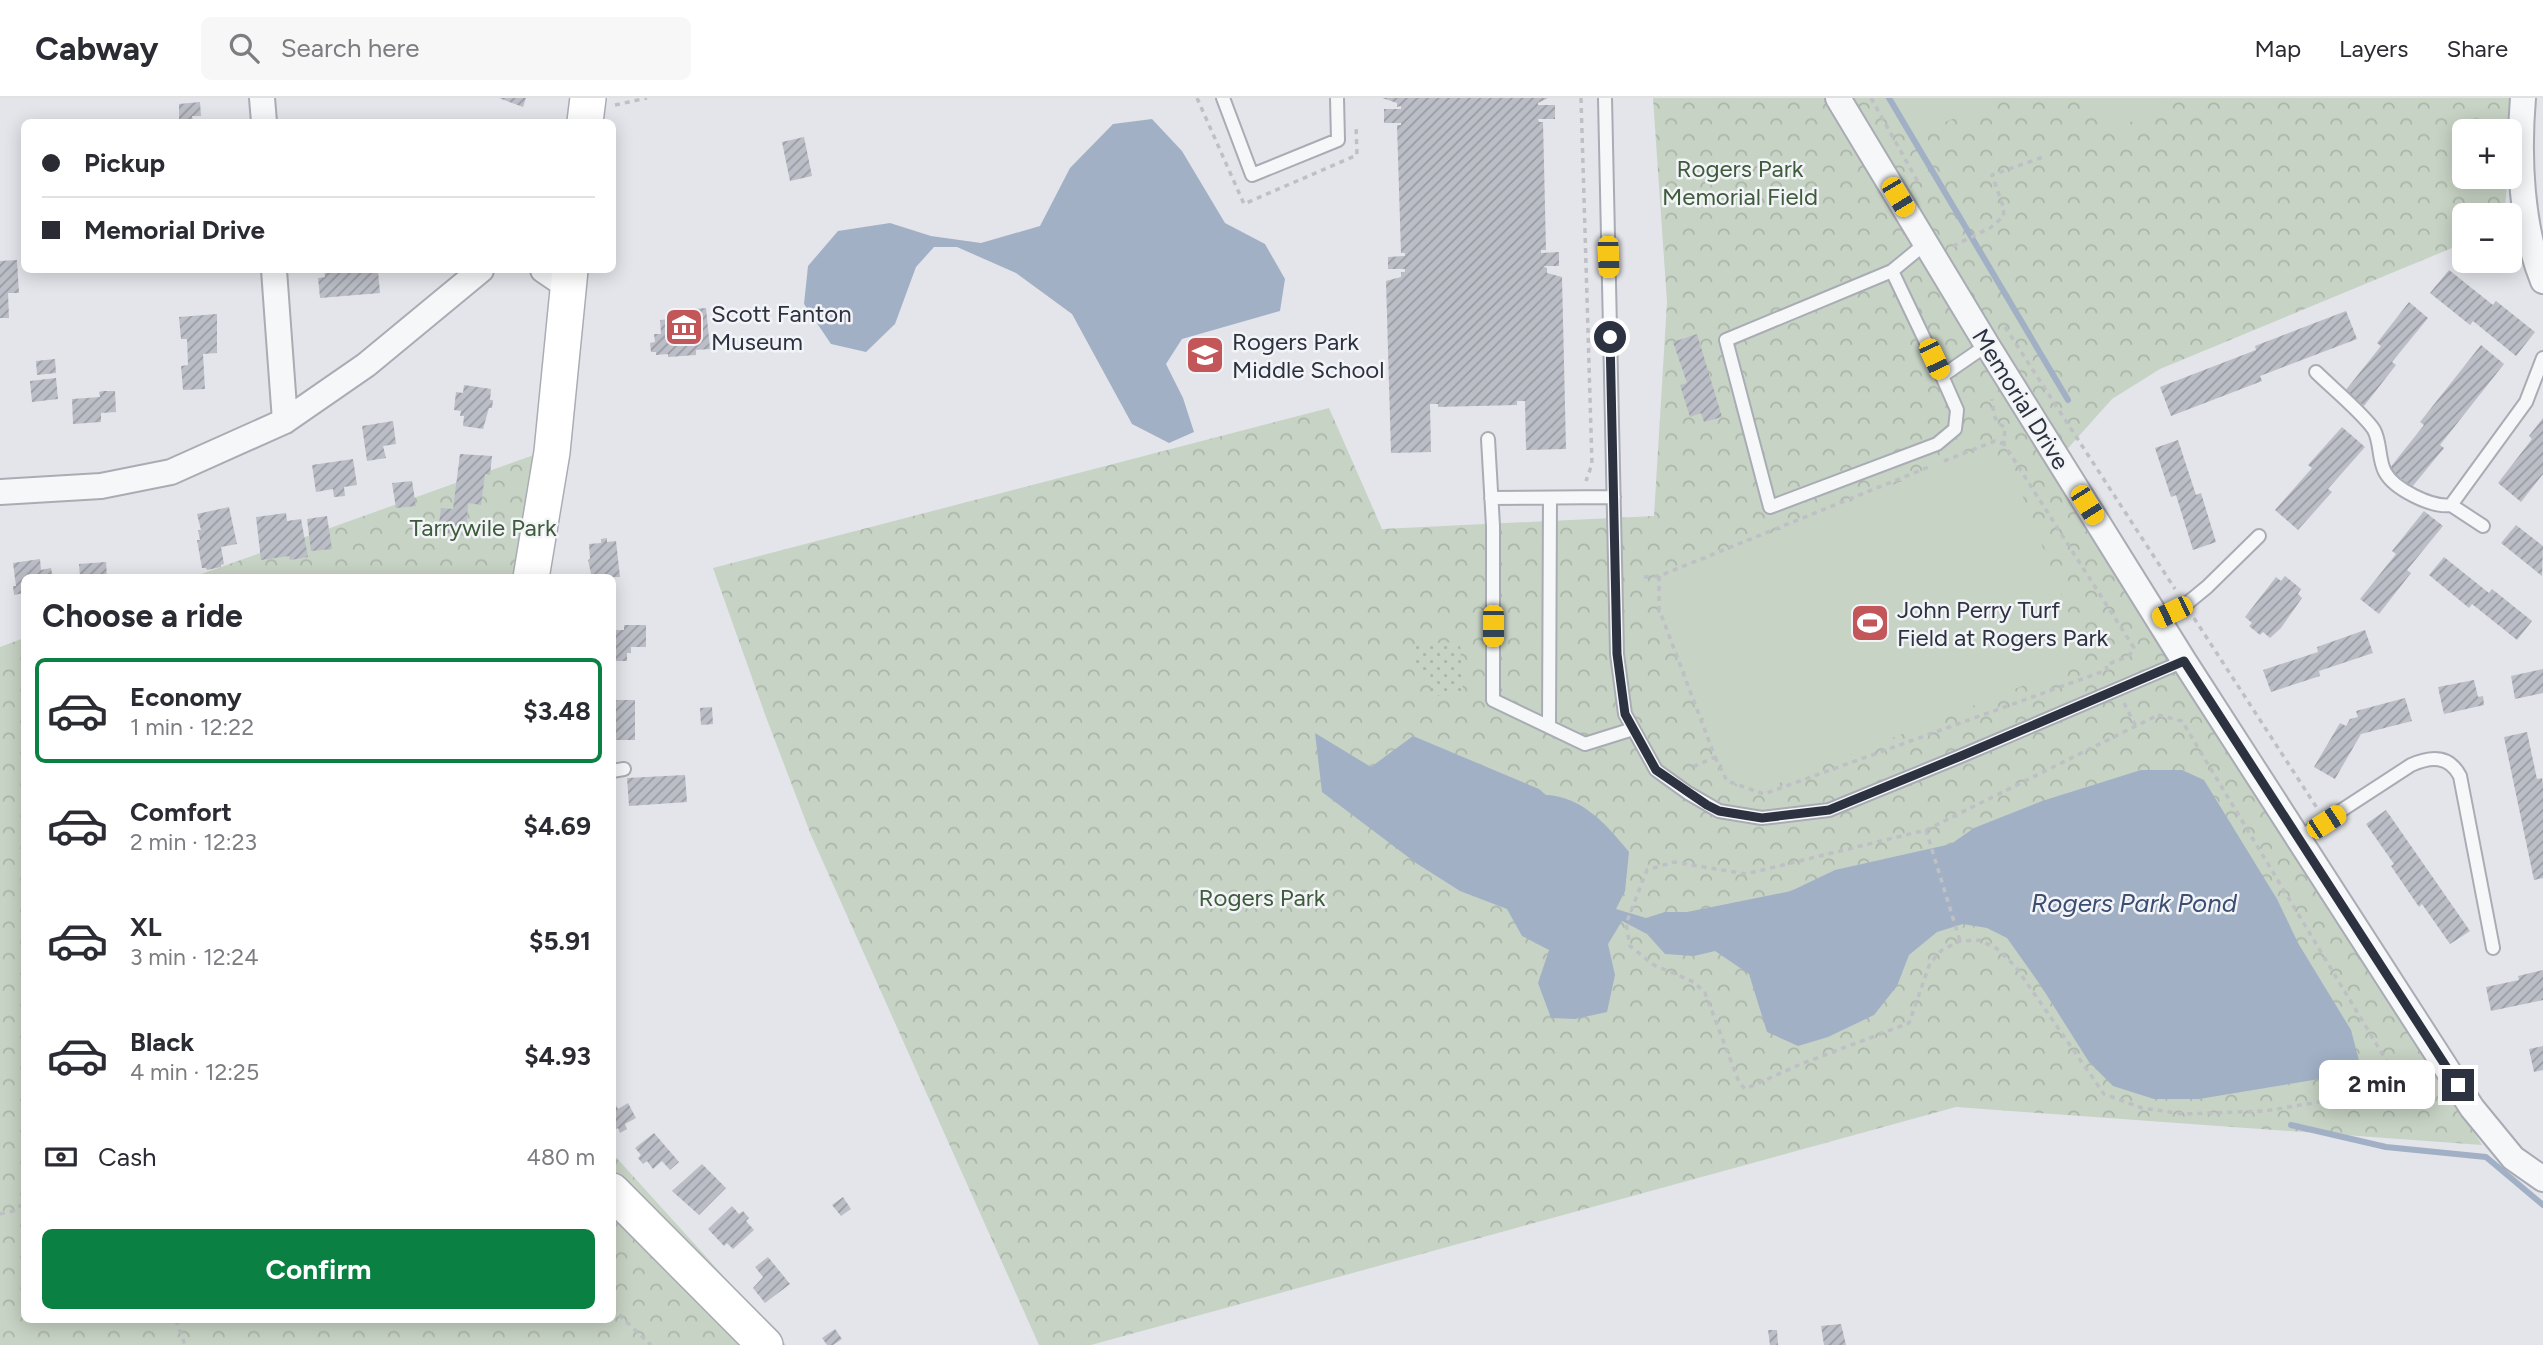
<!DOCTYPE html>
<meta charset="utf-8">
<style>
:root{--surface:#fff;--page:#f7f7f7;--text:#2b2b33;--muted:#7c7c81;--line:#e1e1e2;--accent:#0b8043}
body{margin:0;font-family:Figtree,sans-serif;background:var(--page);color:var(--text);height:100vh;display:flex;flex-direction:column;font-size:26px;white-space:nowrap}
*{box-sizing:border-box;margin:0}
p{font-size:23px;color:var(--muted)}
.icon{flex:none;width:38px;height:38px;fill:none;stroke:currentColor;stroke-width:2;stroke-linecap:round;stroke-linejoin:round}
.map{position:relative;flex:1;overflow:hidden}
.details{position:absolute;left:21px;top:476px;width:595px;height:749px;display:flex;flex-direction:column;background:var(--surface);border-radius:10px;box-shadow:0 4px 18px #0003}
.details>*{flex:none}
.top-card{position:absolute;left:21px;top:21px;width:595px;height:154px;border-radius:10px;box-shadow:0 4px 18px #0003;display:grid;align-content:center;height:154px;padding:0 21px;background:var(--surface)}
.tools{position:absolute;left:2452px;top:21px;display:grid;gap:14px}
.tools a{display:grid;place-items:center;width:70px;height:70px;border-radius:10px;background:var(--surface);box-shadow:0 4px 18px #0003;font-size:35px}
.end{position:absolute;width:32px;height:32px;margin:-16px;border:9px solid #2d3241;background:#fff;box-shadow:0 0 0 4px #fff}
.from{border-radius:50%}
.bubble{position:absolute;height:49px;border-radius:10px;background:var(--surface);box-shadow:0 4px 18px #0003;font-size:23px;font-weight:700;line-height:49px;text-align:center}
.car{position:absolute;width:21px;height:42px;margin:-21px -10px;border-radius:9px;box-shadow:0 0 5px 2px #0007;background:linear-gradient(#f5c518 24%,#345 0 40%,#f5c518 0 76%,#345 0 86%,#f5c518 0)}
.top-card b{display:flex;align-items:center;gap:24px;height:66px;font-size:26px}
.top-card b+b{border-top:2px solid var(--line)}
.top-card i{width:18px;height:18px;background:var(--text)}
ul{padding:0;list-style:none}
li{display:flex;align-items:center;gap:21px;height:105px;margin:0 14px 10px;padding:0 7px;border:4px solid transparent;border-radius:10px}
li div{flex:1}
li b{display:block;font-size:26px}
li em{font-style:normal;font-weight:700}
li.active{border-color:var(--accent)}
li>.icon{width:63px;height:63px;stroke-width:1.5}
h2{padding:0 21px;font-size:32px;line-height:84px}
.pay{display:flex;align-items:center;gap:18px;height:77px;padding:0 21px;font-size:26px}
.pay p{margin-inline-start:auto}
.cta{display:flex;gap:14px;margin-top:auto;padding:14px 21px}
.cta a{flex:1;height:80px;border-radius:10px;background:var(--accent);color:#fff;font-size:28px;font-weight:700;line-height:80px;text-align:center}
header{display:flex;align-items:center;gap:42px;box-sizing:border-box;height:98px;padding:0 35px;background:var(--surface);border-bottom:2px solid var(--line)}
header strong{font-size:33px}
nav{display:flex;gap:38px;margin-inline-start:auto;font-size:24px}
.search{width:490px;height:63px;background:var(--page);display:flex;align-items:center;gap:18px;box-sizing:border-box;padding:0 24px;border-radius:10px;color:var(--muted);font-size:26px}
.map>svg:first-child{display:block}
</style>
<header>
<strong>Cabway</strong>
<div class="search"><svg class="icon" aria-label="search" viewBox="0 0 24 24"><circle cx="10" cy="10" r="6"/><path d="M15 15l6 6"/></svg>Search here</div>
<nav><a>Map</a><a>Layers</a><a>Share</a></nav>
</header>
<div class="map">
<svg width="2543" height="1247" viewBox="0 0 2543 1247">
<defs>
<pattern id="forest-crowns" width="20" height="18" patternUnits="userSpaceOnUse" patternTransform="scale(1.75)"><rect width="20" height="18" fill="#c7d3c5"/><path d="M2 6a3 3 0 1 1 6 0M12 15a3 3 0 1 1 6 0" fill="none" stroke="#abb6aa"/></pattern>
<pattern id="garden-dots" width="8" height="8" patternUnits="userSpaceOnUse" patternTransform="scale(1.75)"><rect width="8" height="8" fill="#c7d3c5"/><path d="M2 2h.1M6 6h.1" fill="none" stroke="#abb6aa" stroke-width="1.8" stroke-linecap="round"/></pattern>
<pattern id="building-hatch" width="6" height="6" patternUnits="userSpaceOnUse" patternTransform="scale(1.75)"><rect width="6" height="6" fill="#bbbec6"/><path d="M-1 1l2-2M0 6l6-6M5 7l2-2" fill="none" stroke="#989ba2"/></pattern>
</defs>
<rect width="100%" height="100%" fill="#e4e5ea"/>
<path fill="url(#forest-crowns)" d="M1653,0h864l-7,33h-46v46h44l-4,38h-40v28l-304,126 -48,30 -59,66 166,269 263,411 -526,-38 -865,238h-52l-228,-510 -45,-118 -53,-149 616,-160 53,121 272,-13 13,-214z
M548,352l-22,127h-333z
M24,540v682h588l1,-166 173,191h-786v-698z"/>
<path fill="url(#garden-dots)" d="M1460,544l3,52 -31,2 -2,-24h-13l-3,-28z"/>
<path fill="#c7d3c5" d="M1891,0h116l-96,37z
M2100,0h59l3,14 -54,17z
M1988,349l23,20 67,169 -1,28 -330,132 -23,-25 -63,-161v-33z"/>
<path fill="#a2b0c6" d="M1152,21l30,32 43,72 40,21 20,35 -5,32 -98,28 -16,25 17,34 11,34 -25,11 -37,-19 -60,-110 -56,-41 -59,-26h-23l-18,20 -21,57 -29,28 -35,-8 -27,-40 4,-38 30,-35 52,-8 41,13 50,7 59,-17 30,-58 43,-44z
M1315,635l56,34 42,-31 126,53 7,6c36,1 62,31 83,57l-4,39 -9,18 30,9 19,-6h22l104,-21 44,-21 116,-26 23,-16 68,-27 99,-31h41l22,10 73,119 21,44 53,87 11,42 -163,27h-45l-41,-13 -24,-24 -48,-76 -34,-48 -20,-10 -24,-4 -26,8 -28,23 -12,31 -23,29 -46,22 -30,9 -31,-14 -18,-58 -34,-23 -21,5 -29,-2 -18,-20 -25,-13 -14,23 7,31 -8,37 -32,7 -24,-1 -13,-35 11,-33 -27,-14 -15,-27 -47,-18 -44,-28 -94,-71z"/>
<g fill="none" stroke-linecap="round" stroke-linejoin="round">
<path stroke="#a2b0c6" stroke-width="6" d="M1889,0l179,302
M2291,1027l95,22 100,10 57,48"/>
</g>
<path fill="url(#building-hatch)" d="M499,0h27l-3,9z
M1382,0h166l-10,5v2h17v14h-17l1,3h4l3,128h-5v3l18,-1v14h-16l4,2v5l15,4 4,172 -40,1 -1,-49h-8v4l-79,2v-3h-8l1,48 -40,1 -5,-172 15,-4v-5h4v-3h-17v-12l17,-1v-3h-4l-4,-128h4v-2h-17v-14h17v-3l-4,1v-4z
M200,4l1,14h-9l1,6h-14v-18z
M804,39l8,39 -22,5 -8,-39z
M17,162l2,33h-11l1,25h-9v-57z
M324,172h32v3l22,-2 2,22 -60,5 -2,-20 7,-1z
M2449,172l44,35 3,-4 39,31 -19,24 -43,-35 -3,4 -40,-32z
M2409,204l19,16 -36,44 4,3 -32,41 -19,-15 36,-45 -4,-3z
M706,210l4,41 -14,1v5l-28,2v-3l-12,1v-3h-5l-1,-9 5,-1 -1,-8h7l-1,-14 23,-2v-8z
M2346,213l11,28 -97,37 2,5 -91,35 -11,-29 96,-37 -1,-4z
M217,216v39l-14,1 2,35 -22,1 -2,-24 7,-1 -1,-26h-6l-2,-22z
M1697,236l25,83 -18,5 -3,-9 -11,4 -10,-32 7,-2 -14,-41z
M2481,247l23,19 -64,81 4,3 -32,39 -23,-18 35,-44 -4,-3z
M55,261l1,14 -19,2 -1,-14z
M56,280l2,21 -26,3 -2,-21z
M464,287l27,4 -1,11h3l-1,8h-3l-6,21 -20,-3 1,-10h-4l1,-5 -7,-1 2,-18 7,1z
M103,293h12l1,21 -15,1v9l-28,2 -1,-25 28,-2 -1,-5z
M2543,320v56l-22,28 -23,-19 34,-44 -3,-3z
M393,323l3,23 -13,2 3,12 -19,3 -5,-35z
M2342,329l23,20 -37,42 4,3 -34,38 -23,-20 37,-42 -4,-3z
M2178,342l18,55 5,-2 15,49 -23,8 -17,-55 -5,2 -16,-49z
M460,356l32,2 -2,19 -5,-1 -4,31 -13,-2 -2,33 -28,-4 3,-24 12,1z
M353,361l4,26 -13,2 1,9 -11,1 -1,-8 -17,3 -4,-27z
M412,383l4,25 -20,2 -4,-25z
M229,409l8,37 -16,3 3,17 -3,1v2l-14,3 -1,-2h-4l-5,-28h3l-2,-10h3l-4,-16z
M2424,413l19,15 -36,44 4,3 -32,41 -19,-15 36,-45 -4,-3z
M286,415l1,8 14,-2 7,38 -18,3 -1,-4 -28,4 -5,-43z
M327,418l5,33 -21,2 -4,-32z
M2516,427l27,21 -1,30 -41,-33z
M607,440v4l9,-1 4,36 -28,1 -4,-18 2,-1 -1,-15 12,-1v-4z
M2444,459l45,36 3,-4 40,32 -15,19 -45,-36 -3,4 -40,-33z
M40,461l1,11 10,-2 2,10h-29v15l-10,2 -1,-9h3l-3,-23z
M106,464l1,16h-27l-1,-14z
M2285,478l16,13 -3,5 4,4 -21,30 -11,10 -7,-6 -3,3 -11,-9 3,-3 -7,-6 31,-40 5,4z
M624,527h22v22h-15v6h-4v8h-15v-31h12z
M2365,532l8,23 -54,18 1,5 -49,16 -8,-22 55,-18 -1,-5z
M2543,571v24l-28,6 -4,-23z
M2474,582l4,17 5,-1 1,9 -40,9 -6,-27z
M2405,600l7,23 -51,13 -26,45 -21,-12 26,-44 6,3 4,-7 8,-2 -2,-6z
M612,602h23v40h-23z
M712,609l1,17 -12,1 -1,-17z
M2527,634l10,47 5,-1 1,7v93l-9,2 -30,-143z
M685,677l2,27 -58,4 -2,-28z
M2386,712l84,121 -20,13 -28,-40 -3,3 -28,-41 3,-2 -28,-40z
M2543,872v30l-52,11 -5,-24 33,-7 -1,-4z
M2543,948v24l-9,2 -5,-23z
M612,1000l6,11 10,-6 8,15 -11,6 2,5 -7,4 -2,-5 -6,3z
M654,1035l25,29 -9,8 -8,-9 -9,8 -6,-8 -4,3 -5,-6 3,-3 -6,-7z
M702,1066l24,24 -27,27 -27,-24z
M843,1099l8,12 -10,7 -9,-11z
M732,1108l7,8 4,-3 6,7 -3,3 8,9 -21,19 -6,-6 -3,3 -16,-17z
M768,1159l22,27 -25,19 -12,-15 10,-11 -8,-10z
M1841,1226l5,21h-22l-3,-19z
M835,1231l7,10 -9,6h-6l-5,-7z
M1768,1232h9l1,15h-8z"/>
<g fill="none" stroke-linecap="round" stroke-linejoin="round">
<defs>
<path id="lane" d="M1223,0l29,77 86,-35 -1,-42
M1605,0l12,556 8,60 31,56 32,23 31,18 43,7 67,-8 132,-54 223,-95
M1926,145l-34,28 -166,69 44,167 167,-63 18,-15 2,-19 -15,-34 45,-31
M1892,173l50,105
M2316,274c14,14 49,43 58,58 7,13 4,29 11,42 9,17 47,36 66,33
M1488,341l5,87v174l92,44 48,-15
M1491,400l123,-1
M2483,428l-32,-21 75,-103 17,-44
M2158,520l27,-13 22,-18 52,-51
M1549,629l1,-229
M612,673l12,-2
M2299,740l112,-73c20,-9 38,-10 49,11l33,172"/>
<path id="street" d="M262,0l2,24
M1838,0l149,247 197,316 288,447 41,50 30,21
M2523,0c-5,59 -2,129 20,183
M274,172l11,151
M543,172l25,17
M0,394l101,-6 70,-14 114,-51 81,-56 115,-95"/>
<path id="secondary" d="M585,24l3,-24
M531,480l21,-126 18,-182
M612,1093l153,154"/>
</defs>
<use href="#lane" stroke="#a9acb4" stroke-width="16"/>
<use href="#street" stroke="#a9acb4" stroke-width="28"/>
<use href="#secondary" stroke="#a9acb4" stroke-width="38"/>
<path stroke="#bec0c5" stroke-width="3.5" stroke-dasharray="5 5" stroke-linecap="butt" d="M1197,0l47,106 113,-49 -1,-30
M1581,0l11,366 -6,17
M1871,0l47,84
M615,7l32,-7
M1953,148l37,-18 13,-11 1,-8 -12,-34 54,-19
M2005,229l170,262
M1944,363l51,-20 9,3
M1659,478v33l56,148 -25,11
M1644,479l15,-1 272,-110
M2194,520l123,190
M2124,605l12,24
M2158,617l24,6 210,349v14l-8,7 -119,20 -82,3 -41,-6 -38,-14 -89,-128 -19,-18 -17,-8 -19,1 -18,9 -12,13 -21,60 -108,41 -56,25 -6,-7 -34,-89 -11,-11 -40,-17 -24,-19 -4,-22 21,-54 27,-8 72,12 180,-44z
M1715,659l12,24 37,13 343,-124 -1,-5 23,-9 5,-8 -130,-204 1,-17c-13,-5 -11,-17 -13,-28
M1926,732l34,111
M0,1116l13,-3 11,-8
M612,1210l39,37
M176,1222l9,25"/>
<use href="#lane" stroke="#f6f7f9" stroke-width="12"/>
<use href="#street" stroke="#f6f7f9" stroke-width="24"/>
<use href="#secondary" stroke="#fff" stroke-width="35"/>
</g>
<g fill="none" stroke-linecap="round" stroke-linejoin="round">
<path stroke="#2d3241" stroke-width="9" d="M1610,239l7,317 8,60 31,56 51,35 12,6 43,7 67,-8 132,-54 223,-95 274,424"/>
</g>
<defs>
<symbol id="museum-square" viewBox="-11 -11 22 22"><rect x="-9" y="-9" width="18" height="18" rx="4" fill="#c25659" stroke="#f3f4f8"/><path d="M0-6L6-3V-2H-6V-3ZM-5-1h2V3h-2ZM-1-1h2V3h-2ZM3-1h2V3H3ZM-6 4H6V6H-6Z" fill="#fff"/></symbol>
<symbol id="school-square" viewBox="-11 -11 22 22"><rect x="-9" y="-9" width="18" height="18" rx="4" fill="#c25659" stroke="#f3f4f8"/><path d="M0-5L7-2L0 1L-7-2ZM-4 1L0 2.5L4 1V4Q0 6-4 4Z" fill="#fff"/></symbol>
<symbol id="stadium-square" viewBox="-11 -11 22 22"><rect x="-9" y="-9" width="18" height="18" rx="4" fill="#c25659" stroke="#f3f4f8"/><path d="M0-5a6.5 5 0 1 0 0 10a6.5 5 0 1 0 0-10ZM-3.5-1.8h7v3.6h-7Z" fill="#fff"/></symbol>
</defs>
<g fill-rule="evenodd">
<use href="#museum-square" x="662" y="207" width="44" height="44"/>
<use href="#school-square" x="1183" y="235" width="44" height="44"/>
<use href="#stadium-square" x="1848" y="503" width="44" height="44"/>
</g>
<g text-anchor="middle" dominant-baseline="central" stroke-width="5" stroke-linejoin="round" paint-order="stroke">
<g font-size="24" fill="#3e5b3b" stroke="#f3f4f8">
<text x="1740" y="70">Rogers Park<tspan x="1740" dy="28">Memorial Field</tspan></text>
<text x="483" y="429">Tarrywile Park</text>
<text x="1262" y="799">Rogers Park</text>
</g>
<g font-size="24" fill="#2d3241" stroke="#f3f4f8" text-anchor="start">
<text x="711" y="215">Scott Fanton<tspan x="711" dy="28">Museum</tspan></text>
<text x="1232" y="243">Rogers Park<tspan x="1232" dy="28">Middle School</tspan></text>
<text x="1897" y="511">John Perry Turf<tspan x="1897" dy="28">Field at Rogers Park</tspan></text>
</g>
<g font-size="24" fill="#2d3241" stroke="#f3f4f8">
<text transform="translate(2021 301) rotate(58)">Memorial Drive</text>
</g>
<g font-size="26" font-style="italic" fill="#3b4d71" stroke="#f3f4f8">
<text x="2134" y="805">Rogers Park Pond</text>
</g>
</g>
</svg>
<div class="tools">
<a>+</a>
<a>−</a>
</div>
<i class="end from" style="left:1610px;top:239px"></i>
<i class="end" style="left:2458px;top:987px"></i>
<div class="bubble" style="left:2319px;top:962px;width:116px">2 min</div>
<i class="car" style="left:1898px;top:99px;rotate:149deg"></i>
<i class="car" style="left:1608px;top:159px;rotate:178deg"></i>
<i class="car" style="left:1934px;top:261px;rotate:155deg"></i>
<i class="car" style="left:2087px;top:407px;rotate:148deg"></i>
<i class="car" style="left:2172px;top:514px;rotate:244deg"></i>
<i class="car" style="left:1493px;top:528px;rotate:180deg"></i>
<i class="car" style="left:2326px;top:724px;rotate:57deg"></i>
<div class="top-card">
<b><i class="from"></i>Pickup</b>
<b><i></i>Memorial Drive</b>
</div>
<section class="details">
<h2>Choose a ride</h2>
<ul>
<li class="active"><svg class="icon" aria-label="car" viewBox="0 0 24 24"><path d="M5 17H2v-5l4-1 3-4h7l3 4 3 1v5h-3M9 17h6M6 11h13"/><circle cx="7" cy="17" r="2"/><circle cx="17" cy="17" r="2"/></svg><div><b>Economy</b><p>1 min · 12:22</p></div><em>$3.48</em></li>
<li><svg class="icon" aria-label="car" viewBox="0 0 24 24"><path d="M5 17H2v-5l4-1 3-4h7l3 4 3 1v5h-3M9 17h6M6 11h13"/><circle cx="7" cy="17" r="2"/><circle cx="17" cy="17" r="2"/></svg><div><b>Comfort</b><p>2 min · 12:23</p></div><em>$4.69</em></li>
<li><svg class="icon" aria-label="car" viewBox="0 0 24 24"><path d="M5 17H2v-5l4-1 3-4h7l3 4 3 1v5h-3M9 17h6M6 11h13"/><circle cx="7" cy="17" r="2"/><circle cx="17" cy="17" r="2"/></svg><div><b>XL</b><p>3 min · 12:24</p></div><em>$5.91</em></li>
<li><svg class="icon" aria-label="car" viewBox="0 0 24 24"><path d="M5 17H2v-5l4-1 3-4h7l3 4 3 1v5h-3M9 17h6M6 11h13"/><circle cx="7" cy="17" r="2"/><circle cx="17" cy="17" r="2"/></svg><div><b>Black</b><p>4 min · 12:25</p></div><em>$4.93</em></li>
</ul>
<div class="pay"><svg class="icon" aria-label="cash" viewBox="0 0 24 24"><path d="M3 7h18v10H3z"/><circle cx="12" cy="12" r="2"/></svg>Cash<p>480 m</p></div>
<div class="cta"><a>Confirm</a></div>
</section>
</div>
